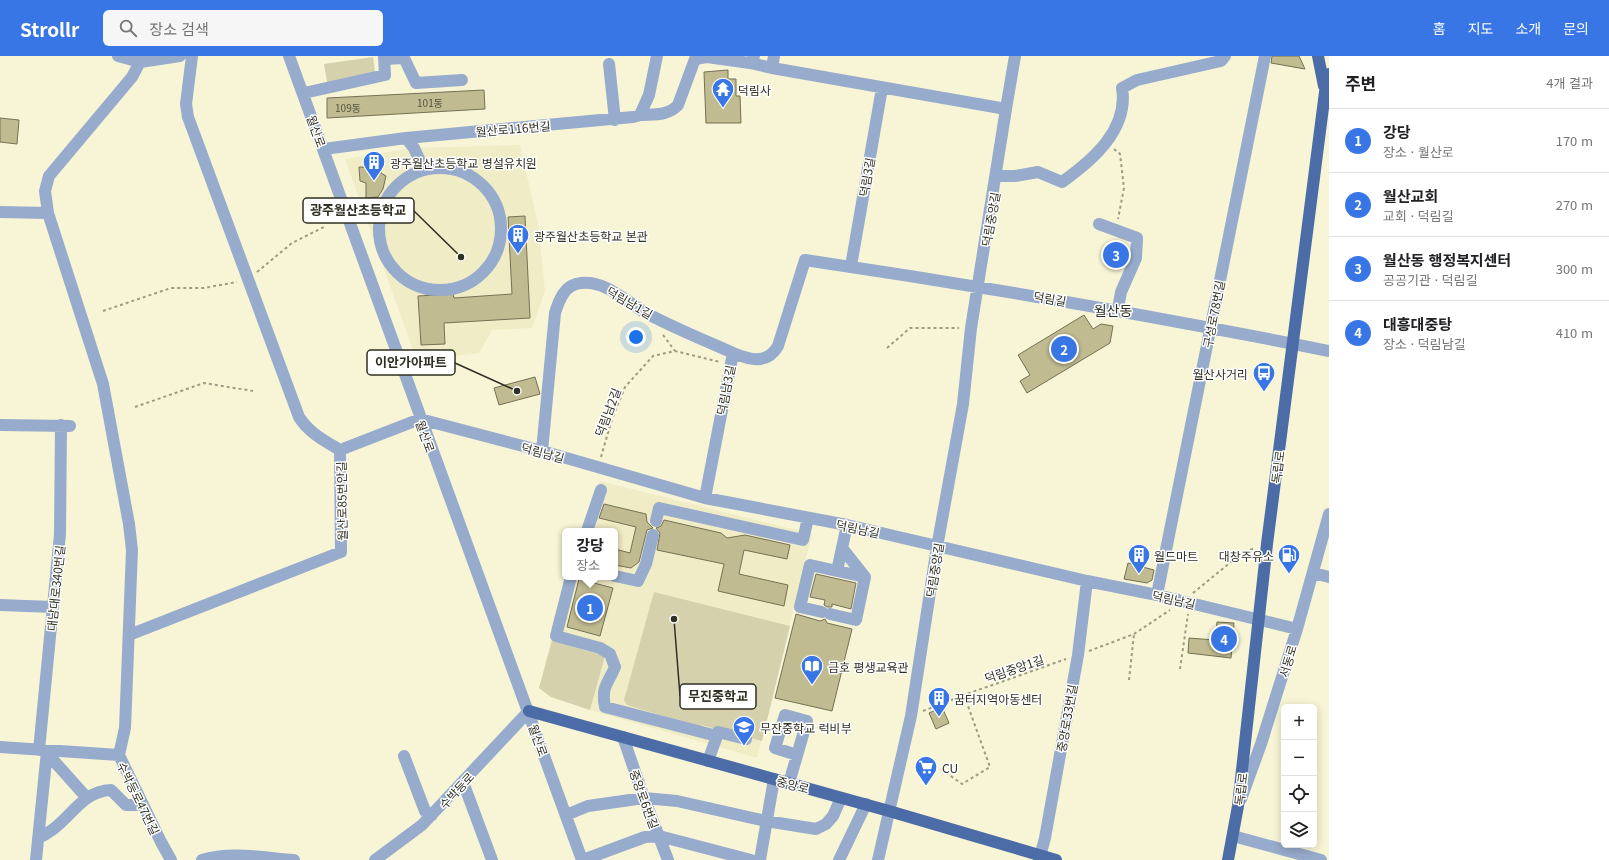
<!DOCTYPE html>
<html lang="ko">
<head>
<meta charset="utf-8">
<style>
	body { margin:0; font-family:Georgia,"Noto Sans KR",serif; background:#f6f6f6; color:#202124 }
	.controls { position:absolute; right:12px; bottom:12px; display:grid; overflow:hidden; border-radius:6px; box-shadow:0 2px 10px #0003 }
	.controls button { width:36px; height:36px; display:grid; place-items:center; padding:0; border:0; border-bottom:1px solid #e0e0e0; background:#fff; color:#202124; font:20px sans-serif }
	.you { position:absolute; left:636px; top:281px; width:14px; height:14px; margin:-10px; border:3px solid #fff; border-radius:50%; background:#1a73e8; box-shadow:0 0 0 6px #1a73e833 }
	.badge { display:grid; place-items:center; width:26px; height:26px; border-radius:50%; background:#3976e5; color:#fff; font-size:13px; font-weight:700 }
	.pin { position:absolute; translate:-50% -50%; border:2px solid #fff; box-shadow:0 1px 4px #0006 }
	.popup { position:absolute; left:562px; top:472px; width:56px; height:52px; box-sizing:border-box; display:grid; place-content:center; border-radius:6px; background:#fff; filter:drop-shadow(0 1px 3px #0005); font-size:13px; white-space:nowrap; color:#757577 }
	.popup b { font-size:15px; color:#202124 }
	.popup::after { content:''; position:absolute; left:50%; top:100%; margin-left:-8px; border:8px solid transparent; border-top-color:#fff }
	.list { margin:0; padding:0; list-style:none }
	h2 { display:flex; justify-content:space-between; align-items:center; height:52px; margin:0; padding:0 16px; font-size:17px }
	h2 small { font-size:13px; font-weight:400; color:#757577 }
	.list li { display:grid; grid-template-columns:26px 1fr auto; gap:12px; align-items:center; box-sizing:border-box; height:64px; padding:0 16px; border-top:1px solid #e0e0e0 }
	.list b { display:block; font-size:15px; white-space:nowrap }
	.list p { margin:0; font-size:13px; white-space:nowrap; color:#757577 }
	.list em { font-size:13px; font-style:normal; color:#757577 }
	.icon { flex:none; width:22px; height:22px; fill:none; stroke:currentColor; stroke-width:2; stroke-linecap:round; stroke-linejoin:round }
	.map { position:relative; flex:none; width:1329px; height:804px; overflow:hidden }
	header { display:flex; align-items:center; gap:24px; box-sizing:border-box; height:56px; padding:0 20px; background:#3976e5; color:#fff }
	header strong { font-size:19px }
	nav { display:flex; gap:22px; margin-inline-start:auto; font-size:14px }
	.search { width:280px; height:36px; background:#f6f6f6; display:flex; align-items:center; gap:10px; box-sizing:border-box; padding:0 14px; border-radius:6px; color:#757577; font-size:15px }
	main { display:flex }
	aside { flex:1; background:#fff }
	.map>svg:first-child { display:block }
	.built { fill:#f0ecc5 }
	.green { fill:#d5d1ad }
	.building { fill:#c0bb90; stroke:#747155 }
	.lines { fill:none; stroke-linecap:round; stroke-linejoin:round }
	.path { stroke:#9d9b84; stroke-width:2; stroke-dasharray:3 3; stroke-linecap:butt }
	.minor { stroke:#97abcc; stroke-width:12 }
	.major { stroke:#4b6ca7; stroke-width:12 }
	.labels { text-anchor:middle; dominant-baseline:central; stroke-width:3; stroke-linejoin:round; paint-order:stroke }
	.number-label { font-size:10px; fill:#54523e }
	.poi-label { font-size:12px; fill:#302f23; stroke:#fff; text-anchor:start }
	.street-label { font-size:12px; fill:#302f23; stroke:#fff }
	.quarter-label { font-size:14px; fill:#302f23; stroke:#fff }
	.leader { fill:none; stroke:#302f23; stroke-width:1.5 }
	.callout-dot { fill:#302f23; stroke:#fff; stroke-width:1.5 }
	.callout { fill:#fff; stroke:#302f23; stroke-width:1.5 }
	.callout-label { font-size:13px; text-anchor:middle; font-weight:bold; fill:#302f23 }
</style>
</head>
<body>
<header>
<strong>Strollr</strong>
<div class="search"><svg class="icon" aria-label="search" viewBox="0 0 24 24"><circle cx="10" cy="10" r="6"/><path d="M15 15l6 6"/></svg>장소 검색</div>
<nav><a>홈</a><a>지도</a><a>소개</a><a>문의</a></nav>
</header>
<main>
<div class="map">
<svg width="1329" height="804" viewBox="0 0 1329 804">
	<rect width="100%" height="100%" fill="#f8f5d6"/>
	<path class="built" d="M520 89 538 168 545 235 532 272 492 274 479 297 448 301 437 312 420 314 345 103 414 92Z
		M600 425 812 478 757 702 590 654 551 641 539 632 567 521H615V475H582Z"/>
	<path class="green" d="M373 1 376 24 328 31 324 8Z
		M654 536 790 570 762 685 702 669 699 671 627 649 624 644Z
		M552 585 605 600 590 654 551 641 539 632Z"/>
	<path class="building" d="M1272 0H1299L1305 13 1271 7Z
		M728 14V23H736V40H740L741 67H706L704 16Z
		M484 34 485 53 327 62V42Z
		M0 62 19 64 17 88 0 86Z
		M359 111 380 112 381 117 386 120 383 133 378 141 366 142V127L360 125Z
		M525 160 530 262 444 267 445 288 421 289 418 240 453 238 454 242 512 238 508 161Z
		M1084 259 1093 273 1101 268 1113 270 1110 287 1027 337 1020 325 1030 319 1018 299Z
		M535 321 540 338 499 349 494 332Z
		M604 448 646 458 647 466 653 472 647 474 639 506 631 512 615 509V493L630 497 636 471 599 462Z
		M664 464 721 477 727 482 745 479 790 489 787 503 744 494 739 518 788 529 784 550 718 535 724 508 657 494 660 477 656 472 661 470Z
		M1128 507 1154 514 1152 524 1147 527 1124 523Z
		M816 518 856 527 851 553 832 548V551H827L824 549 825 544 810 541Z
		M579 523 613 532 600 580 567 571Z
		M796 558 820 565 825 563 827 567 852 573 832 655 775 642Z
		M1217 566 1234 567 1231 602 1188 597 1189 582 1215 584Z
		M942 651 949 667 936 673 929 657Z"/>
	<g class="lines">
		<path class="path" d="M1114 93 1120 98 1124 132 1118 163
			M257 216 292 187 324 171
			M103 255 171 232H204L237 226
			M663 279 675 295
			M887 292 910 272H959
			M135 351 204 327 253 335
			M601 401 612 363 625 331 653 300 675 295 720 306
			M1193 537 1242 497 1255 492
			M1089 595 1134 578 1170 554
			M1180 613 1188 558
			M1129 624 1134 578
			M923 655 964 639 1066 603
			M941 713 962 728 990 711 964 639"/>
		<path class="minor" d="M118 0 140 6 180 0
			M192 0 186 48 188 61 299 361C309 377 325 385 340 394
			M289 0 582 804
			M774 0 772 12 1006 53 1015 0
			M384 3 404 2 416 27 462 24
			M750 7 772 12
			M609 8 615 64
			M304 37 385 19 384 0
			M640 59C654 58 668 60 678 49L695 3 707 1 750 7 754 0
			M406 82 414 92 424 114
			M324 93 406 82 633 61 640 59 649 39 657 0
			M379 173a61 61 0 1 1 122 0a61 61 0 1 1-122 0Z
			M997 120H1015L1038 116 1062 126C1093 104 1129 73 1122 32L1137 24 1221 5 1225 0
			M0 156 48 157
			M364 156H381
			M1099 168 1137 182 1136 202 1121 236 1118 253
			M851 210 882 32
			M0 369 70 370
			M340 394 420 363 542 395 705 442 847 469 1087 525 1157 539 1297 573
			M542 395 555 257C559 244 565 228 581 227 606 224 626 246 646 257 674 272 704 284 733 297
			M705 442 733 297C750 304 767 309 778 290L805 204C981 230 1155 260 1329 295
			M656 465 659 452 803 484 808 462
			M587 475 601 434
			M842 492 865 521
			M1313 517 1329 521
			M615 520 638 525 646 508 653 479
			M571 521 556 580 600 592 610 598 615 611C608 628 601 630 605 651L717 680 708 705
			M1157 539 1265 0
			M0 549 53 551
			M822 556 800 551 810 509 837 515 847 469
			M830 558 856 564 865 521 837 515
			M129 579 341 496 340 394
			M717 680 718 676 746 683
			M623 681 644 742 668 804
			M0 691 119 699 161 786 171 804
			M39 694 60 478 61 369
			M47 695 54 705 87 742
			M119 699 125 672 132 494 129 468 103 328 48 157 45 135 49 120 132 21 140 6
			M404 700 425 755 432 759
			M463 726 492 804
			M789 727C795 706 801 686 807 665L785 659 775 692 797 699
			M1241 743 1261 688 1297 573 1329 458
			M566 759 588 750 644 742 677 745 766 765 816 773 826 768 833 760 841 742
			M1233 780 1321 804
			M38 782C43 780 48 777 52 774 72 760 83 735 111 734L126 749H143
			M36 804 47 695
			M202 804C230 795 265 802 294 804
			M375 804 422 769 529 655
			M583 804 645 781 659 780 751 804
			M760 804 774 723
			M839 804 866 748
			M878 804 911 660 937 491 963 348 971 272 1006 53
			M1039 804 1045 782 1078 599 1087 525"/>
		<path class="major" d="M1318 0 1324 30
			M529 655 889 755 1056 804
			M1228 804 1238 750 1267 488 1325 36 1329 18"/>
	</g>
	<defs>
		<g id="temple-pin" transform="scale(1.15)"><path d="M0 17L-7.5 6A9.5 9.5 0 1 1 7.5 6Z" fill="#3976e5" stroke="#fff"/><path d="M0-6L5-2H3V0L6.5 2.5H4V6H1.5V3h-3V6H-4V2.5H-6.5L-3 0V-2H-5Z" fill="#fff"/></g>
		<g id="building-pin" transform="scale(1.15)"><path d="M0 17L-7.5 6A9.5 9.5 0 1 1 7.5 6Z" fill="#3976e5" stroke="#fff"/><path d="M-4-6H4V6H1V3H-1V6H-4ZM-2.5-4.3h1.7v1.8h-1.7ZM.8-4.3h1.7v1.8H.8ZM-2.5-1h1.7V.8h-1.7ZM.8-1h1.7V.8H.8Z" fill="#fff"/></g>
		<g id="bus-pin" transform="scale(1.15)"><path d="M0 17L-7.5 6A9.5 9.5 0 1 1 7.5 6Z" fill="#3976e5" stroke="#fff"/><path d="M-5-6H5V4H4V6H2V4H-2V6H-4V4H-5ZM-3.5-4V0h7V-4ZM-3.5 1.2v1.5H-2V1.2ZM2 1.2v1.5H3.5V1.2Z" fill="#fff"/></g>
		<g id="fuel-pin" transform="scale(1.15)"><path d="M0 17L-7.5 6A9.5 9.5 0 1 1 7.5 6Z" fill="#3976e5" stroke="#fff"/><path d="M-5.5-6h7V0h2V4h1.3V-2.5L3-4.5l.8-.8L6-3V5H2.5V1h-1V6h-7ZM-4.2-4.7v3.2H.2V-4.7Z" fill="#fff"/></g>
		<g id="library-pin" transform="scale(1.15)"><path d="M0 17L-7.5 6A9.5 9.5 0 1 1 7.5 6Z" fill="#3976e5" stroke="#fff"/><path d="M-6-4Q-3-5.5-.7-3.5V5Q-3 3-6 4ZM6-4Q3-5.5 .7-3.5V5Q3 3 6 4Z" fill="#fff"/></g>
		<g id="school-pin" transform="scale(1.15)"><path d="M0 17L-7.5 6A9.5 9.5 0 1 1 7.5 6Z" fill="#3976e5" stroke="#fff"/><path d="M0-5L7-2L0 1L-7-2ZM-4 1L0 2.5L4 1V4Q0 6-4 4Z" fill="#fff"/></g>
		<g id="supermarket-pin" transform="scale(1.15)"><path d="M0 17L-7.5 6A9.5 9.5 0 1 1 7.5 6Z" fill="#3976e5" stroke="#fff"/><path d="M-6-5.5h2.5l.6 2H6L4.5 2H-2.5L-4.4-4H-6ZM-1.5 3.2a1.3 1.3 0 1 0 .1 0ZM3 3.2a1.3 1.3 0 1 0 .1 0Z" fill="#fff"/></g>
	</defs>
	<g fill-rule="evenodd">
		<use href="#temple-pin" x="723" y="33"/>
		<use href="#building-pin" x="374" y="106"/>
		<use href="#building-pin" x="518" y="179"/>
		<use href="#bus-pin" x="1264" y="317"/>
		<use href="#building-pin" x="1139" y="499"/>
		<use href="#fuel-pin" x="1289" y="499"/>
		<use href="#library-pin" x="812" y="610"/>
		<use href="#building-pin" x="939" y="642"/>
		<use href="#school-pin" x="744" y="671"/>
		<use href="#supermarket-pin" x="926" y="711"/>
	</g>
	<g class="labels">
		<g class="number-label">
			<text x="430" y="46">101동</text>
			<text x="348" y="51">109동</text>
		</g>
		<g class="poi-label">
			<text x="738" y="33">덕림사</text>
			<text x="390" y="106">광주월산초등학교 병설유치원</text>
			<text x="534" y="179">광주월산초등학교 본관</text>
			<text x="1248" y="317" text-anchor="end">월산사거리</text>
			<text x="1154" y="499">월드마트</text>
			<text x="1274" y="499" text-anchor="end">대창주유소</text>
			<text x="828" y="610">금호 평생교육관</text>
			<text x="954" y="642">꿈터지역아동센터</text>
			<text x="760" y="671">무잔중학교 럭비부</text>
			<text x="942" y="711">CU</text>
		</g>
		<g class="street-label">
			<text transform="translate(513 72) rotate(-5)">월산로116번길</text>
			<text transform="translate(317 75) rotate(70)">월산로</text>
			<text transform="translate(866 121) rotate(-80)">덕림3길</text>
			<text transform="translate(990 163) rotate(-80)">덕림중앙길</text>
			<text transform="translate(1050 242) rotate(10)">덕림길</text>
			<text transform="translate(630 246) rotate(30)">덕림남1길</text>
			<text transform="translate(1213 258) rotate(-79)">구성로78번길</text>
			<text transform="translate(725 334) rotate(-79)">덕림남3길</text>
			<text transform="translate(607 356) rotate(-69)">덕림남2길</text>
			<text transform="translate(426 380) rotate(70)">월산로</text>
			<text transform="translate(543 396) rotate(15)">덕림남길</text>
			<text transform="translate(1277 411) rotate(-83)">독립로</text>
			<text transform="translate(341 445) rotate(-91)">월산로85번안길</text>
			<text transform="translate(858 472) rotate(12)">덕림남길</text>
			<text transform="translate(934 514) rotate(-81)">덕림중앙길</text>
			<text transform="translate(55 532) rotate(-84)">대남대로340번길</text>
			<text transform="translate(1174 543) rotate(13)">덕림남길</text>
			<text transform="translate(1287 605) rotate(-73)">서동로</text>
			<text transform="translate(1014 612) rotate(-19)">덕림중앙1길</text>
			<text transform="translate(1066 662) rotate(-80)">중앙로33번길</text>
			<text transform="translate(539 684) rotate(70)">월산로</text>
			<text transform="translate(793 728) rotate(15)">중앙로</text>
			<text transform="translate(1240 733) rotate(-83)">독립로</text>
			<text transform="translate(456 734) rotate(-47)">수박등로</text>
			<text transform="translate(139 742) rotate(64)">수박등로47번길</text>
			<text transform="translate(645 743) rotate(70)">중앙로6번길</text>
		</g>
		<g class="quarter-label">
			<text x="1113" y="254">월산동</text>
		</g>
	</g>
	<path class="leader" d="M461 201L414 155M517 335L455 307M674 563L680 640"/>
	<g class="callout-dot">
		<circle cx="461" cy="201" r="4"/>
		<circle cx="517" cy="335" r="4"/>
		<circle cx="674" cy="563" r="4"/>
	</g>
	<g class="callout">
		<rect x="303" y="142" width="111" height="25" rx="4"/>
		<rect x="367" y="294" width="88" height="25" rx="4"/>
		<rect x="680" y="628" width="76" height="25" rx="4"/>
	</g>
	<g class="callout-label">
		<text x="358" y="159">광주월산초등학교</text>
		<text x="411" y="311">이안가아파트</text>
		<text x="718" y="645">무진중학교</text>
	</g>
</svg>
<div class="controls">
<button>+</button>
<button>−</button>
<button><svg class="icon" aria-label="locate" viewBox="0 0 24 24"><circle cx="12" cy="12" r="6"/><path d="M12 2v4M12 18v4M2 12h4M18 12h4"/></svg></button>
<button><svg class="icon" aria-label="layers" viewBox="0 0 24 24"><path d="M12 4l9 5-9 5-9-5zM3 14l9 5 9-5"/></svg></button>
</div>
<div class="you"></div>
<div class="pin badge" style="left:590px;top:552px">1</div>
<div class="popup"><b>강당</b>장소</div>
<div class="pin badge" style="left:1064px;top:293px">2</div>
<div class="pin badge" style="left:1116px;top:199px">3</div>
<div class="pin badge" style="left:1224px;top:583px">4</div>
</div>
<aside>
<h2>주변<small>4개 결과</small></h2>
<ul class="list">
<li><span class="badge">1</span><div><b>강당</b><p>장소 · 월산로</p></div><em>170 m</em></li>
<li><span class="badge">2</span><div><b>월산교회</b><p>교회 · 덕림길</p></div><em>270 m</em></li>
<li><span class="badge">3</span><div><b>월산동 행정복지센터</b><p>공공기관 · 덕림길</p></div><em>300 m</em></li>
<li><span class="badge">4</span><div><b>대흥대중탕</b><p>장소 · 덕림남길</p></div><em>410 m</em></li>
</ul>
</aside>
</main>
</body>
</html>
